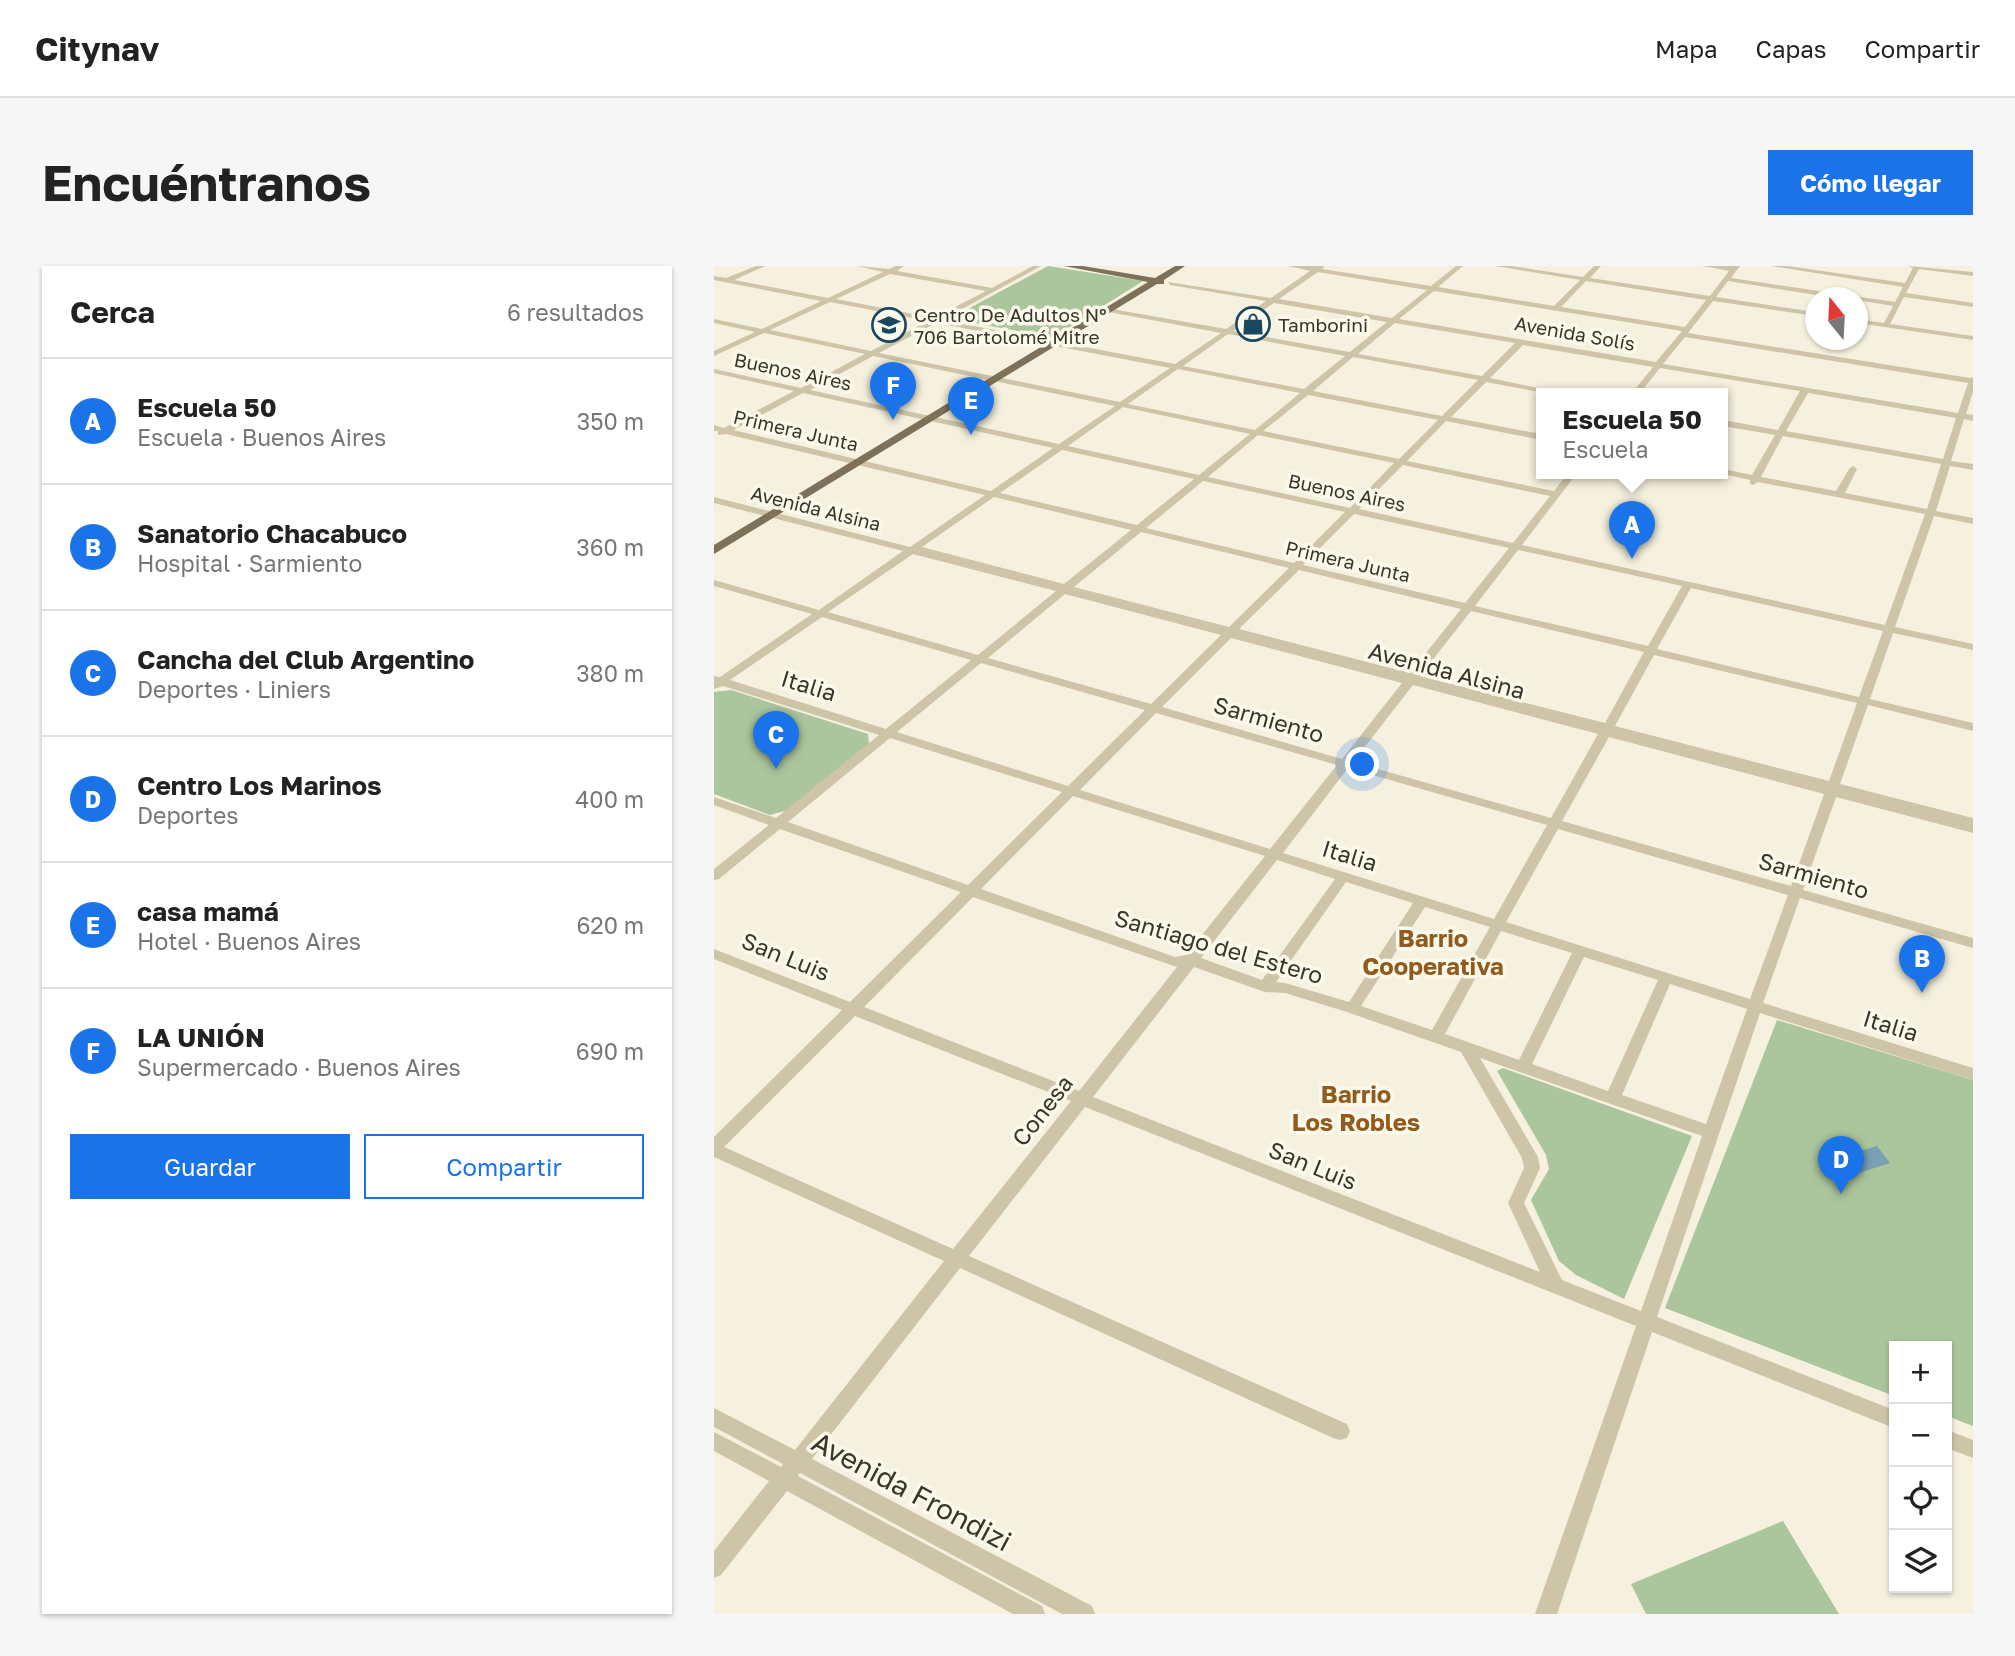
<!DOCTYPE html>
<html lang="es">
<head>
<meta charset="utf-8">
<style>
	body { margin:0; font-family:"Golos Text",sans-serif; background:#f6f6f6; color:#222 }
	.controls { position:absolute; right:21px; bottom:21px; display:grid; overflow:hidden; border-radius:0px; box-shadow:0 2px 5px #0004 }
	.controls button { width:63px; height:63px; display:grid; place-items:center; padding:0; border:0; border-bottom:2px solid #e0e0e0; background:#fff; color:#222; font:35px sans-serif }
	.compass { position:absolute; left:1091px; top:21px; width:63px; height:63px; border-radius:50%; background:#fff; box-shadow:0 2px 5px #0004; rotate:342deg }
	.you { position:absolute; left:649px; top:499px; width:24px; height:24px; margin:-18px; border:5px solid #fff; border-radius:50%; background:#1a73e8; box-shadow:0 0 0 10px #1a73e833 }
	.badge { display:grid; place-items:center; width:46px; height:46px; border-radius:50%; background:#1a73e8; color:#fff; font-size:23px; font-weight:700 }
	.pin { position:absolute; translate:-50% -58px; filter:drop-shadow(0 2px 4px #0008) }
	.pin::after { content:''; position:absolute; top:37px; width:24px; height:21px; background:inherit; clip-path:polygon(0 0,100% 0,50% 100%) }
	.popup { position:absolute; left:822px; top:122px; width:192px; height:91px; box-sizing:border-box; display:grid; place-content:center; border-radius:0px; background:#fff; filter:drop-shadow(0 2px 5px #0005); font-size:23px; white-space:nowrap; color:#767676 }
	.popup b { font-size:26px; color:#222 }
	.popup::after { content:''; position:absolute; left:50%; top:100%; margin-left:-14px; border:14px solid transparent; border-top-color:#fff }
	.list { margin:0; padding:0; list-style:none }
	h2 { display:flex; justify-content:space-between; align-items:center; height:91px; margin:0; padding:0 28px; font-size:30px }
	h2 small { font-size:23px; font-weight:400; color:#767676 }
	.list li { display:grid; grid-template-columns:46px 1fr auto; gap:21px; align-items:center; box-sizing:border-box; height:126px; padding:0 28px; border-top:2px solid #e0e0e0 }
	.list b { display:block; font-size:26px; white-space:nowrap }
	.list p { margin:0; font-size:23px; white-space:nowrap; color:#767676 }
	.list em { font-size:23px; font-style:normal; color:#767676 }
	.actions { display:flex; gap:14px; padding:21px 28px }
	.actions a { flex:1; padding:16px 0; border:2px solid #1a73e8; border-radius:0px; text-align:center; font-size:24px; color:#1a73e8 }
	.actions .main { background:#1a73e8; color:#fff }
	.icon { flex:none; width:38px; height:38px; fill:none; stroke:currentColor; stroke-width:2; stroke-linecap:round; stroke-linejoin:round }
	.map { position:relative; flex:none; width:1259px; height:1348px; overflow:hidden; border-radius:0px }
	header { display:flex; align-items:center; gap:42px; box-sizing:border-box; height:98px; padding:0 35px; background:#fff; border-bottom:2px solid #e0e0e0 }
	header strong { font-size:33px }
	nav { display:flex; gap:38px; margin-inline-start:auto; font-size:24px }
	.intro { display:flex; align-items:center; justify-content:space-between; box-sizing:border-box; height:168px; padding:0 42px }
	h1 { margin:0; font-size:49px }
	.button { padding:18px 32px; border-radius:0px; background:#1a73e8; color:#fff; font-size:24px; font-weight:700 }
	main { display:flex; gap:42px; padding:0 42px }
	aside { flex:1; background:#fff; border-radius:0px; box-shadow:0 2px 5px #0004 }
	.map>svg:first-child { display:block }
	.green { fill:#abc59d }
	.water { fill:#7ba0b4 }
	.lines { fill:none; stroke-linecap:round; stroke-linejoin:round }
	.minor { fill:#cec5a9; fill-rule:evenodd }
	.major { fill:#7e7159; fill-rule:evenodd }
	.labels { text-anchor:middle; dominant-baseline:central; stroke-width:7; stroke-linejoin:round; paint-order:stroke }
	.far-poi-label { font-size:19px; fill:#3b3429; stroke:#fbf9eb; text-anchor:start }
	.far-street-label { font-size:19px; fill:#3b3429; stroke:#fbf9eb }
	.street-label { font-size:23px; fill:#3b3429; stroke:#fbf9eb }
	.neighbourhood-label { font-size:24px; font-weight:bold; fill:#905b1c; stroke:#fbf9eb }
	.near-street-label { font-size:28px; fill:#3b3429; stroke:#fbf9eb }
</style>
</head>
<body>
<header>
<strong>Citynav</strong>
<nav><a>Mapa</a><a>Capas</a><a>Compartir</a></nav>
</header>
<div class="intro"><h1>Encuéntranos</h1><a class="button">Cómo llegar</a></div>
<main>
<aside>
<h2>Cerca<small>6 resultados</small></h2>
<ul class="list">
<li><span class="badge">A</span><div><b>Escuela 50</b><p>Escuela · Buenos Aires</p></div><em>350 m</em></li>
<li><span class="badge">B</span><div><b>Sanatorio Chacabuco</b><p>Hospital · Sarmiento</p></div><em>360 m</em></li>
<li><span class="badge">C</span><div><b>Cancha del Club Argentino</b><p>Deportes · Liniers</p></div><em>380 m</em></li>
<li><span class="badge">D</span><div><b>Centro Los Marinos</b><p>Deportes</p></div><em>400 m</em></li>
<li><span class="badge">E</span><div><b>casa mamá</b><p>Hotel · Buenos Aires</p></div><em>620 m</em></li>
<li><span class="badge">F</span><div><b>LA UNIÓN</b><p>Supermercado · Buenos Aires</p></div><em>690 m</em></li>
</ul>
<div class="actions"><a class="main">Guardar</a><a>Compartir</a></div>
</aside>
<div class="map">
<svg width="1259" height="1348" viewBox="0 0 1259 1348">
	<rect width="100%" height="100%" fill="#f5f1de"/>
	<path class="green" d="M334 0 429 15 338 72 237 52Z
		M17 424 154 468 155 478 74 544 56 549 0 528V426Z
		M1063 754 1259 814V1160L1233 1150V1080H1180V1130L951 1042Z
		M789 802 978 870 910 1033 862 1009 845 995 817 934 835 903 832 889 783 805Z
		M1069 1255 1125 1348H932L917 1318Z"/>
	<path class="water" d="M1163 880 1176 897 1132 911 1119 893Z"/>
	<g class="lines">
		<path class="minor" d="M42 0H51L20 14 114 32 169 6 143 0 175 3 182 0H190L183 5 278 22 319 0H327L228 54 461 98 507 67 395 46 392 42 512 63 552 35 456 19 454 16 557 32 596 5 575 0H611L608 3 717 20 742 0H749L724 21 840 40 866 14 781 0H797L869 11 880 0H887L876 12 996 30 1015 5 989 0H1026L1017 12 1181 36 1189 21 1057 0H1074L1191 17 1199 2 1194 0 1259 6V10L1205 3 1192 27 1259 37V41L1190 31 1176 58 1259 70V74L1143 57V53L1170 57 1179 40 1143 34V32H1121L1014 15 1002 31 1101 46V50L999 35 974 67 1256 112 1259 111V126L1252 148 1259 149V155L1250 153 1237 195 1259 198V204L1236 200 1222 245 1259 252V258L1220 250 1181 361 1259 378V384L1179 367 1156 433 1259 457V465L1154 439 1126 518 1259 552V567L1122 531 1089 624 1259 672V682L1086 632 1049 737 1259 802V814L1046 747 943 1051 1180 1144V1162L938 1066 843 1348H821L922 1060 371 841 255 990 633 1158 636 1165 633 1172 626 1174 619 1172 246 1002 98 1193 378 1340 381 1348H348L86 1207 84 1210 328 1340 331 1348H299L73 1225 7 1309 0 1312V1285L55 1215 0 1185V1166L67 1201 69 1198 0 1161V1142L81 1184 230 995 0 891V871L128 744 0 693V683L136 736 247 626 66 563 5 613 0 614V603L55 559 0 539V531L62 552 165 469 9 420 0 423V410L6 411 98 348 0 320V314L105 344 189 285 0 237V231L196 281 271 229 12 168 4 169V165H0V159L10 162 80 125 0 107V103L87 122 151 88 50 67 0 90V85L41 66 0 57V53L48 63 107 35 0 14V10L12 12ZM604 6 713 24 678 52 565 33ZM176 8 272 25 220 52 122 33ZM872 15 992 34 971 61 847 41ZM720 25 968 65 942 96 685 53ZM116 36 214 55 157 85 56 64ZM560 37 673 56 636 86 519 65ZM222 57 456 102 406 136 165 87ZM681 57 801 77 768 110 644 88ZM514 68 631 90 590 123 469 100ZM971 71 1254 117 1244 147 949 98ZM809 79 939 101 918 127H926L946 102 1086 125 1064 164 1009 154V160L1061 169 1038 209 1009 203V207H1005L1036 214V218L1039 219 1044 216 1211 248 1171 359 808 279 863 207H854L840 225 693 195 732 155 827 174V168L737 151 772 116 830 127H849L776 112ZM159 90 401 140 345 178 96 124ZM639 91 764 114 728 150 599 125ZM464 103 586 127 541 164 414 138ZM89 127 339 182 277 225 19 164ZM1094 127 1242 152 1229 193 1072 165ZM594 129 724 154 685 193 549 165ZM409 141 536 168 485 209 354 180ZM544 169 680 197 636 242 494 211ZM1069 170 1227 198 1213 243 1131 227 1143 203 1139 200 1135 203 1122 225 1047 211ZM348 184 480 213 423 259 286 227ZM689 199 836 230 799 277 645 243ZM489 215 631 246 580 297 432 262ZM280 231 417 264 350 318 208 281ZM640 248 795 282 751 337 589 299ZM427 266 575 302 515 361 360 321ZM804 284 968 320 934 380 761 340ZM199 288 342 325 264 389 114 346ZM585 304 747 343 696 407 525 363ZM977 322 1169 365 1145 431 943 383ZM351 328 507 369 437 438 274 392ZM757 345 930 386 891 457 706 410ZM108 351 257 394 172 463 16 414ZM517 372 688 417 628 493 448 441ZM940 389 1143 437 1115 515 901 460ZM267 397 431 444 354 520 183 466ZM699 419 884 468 837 552 639 496ZM442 447 623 499 556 583 366 524ZM895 471 1110 528 1077 620 848 555ZM176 472 348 526 254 619 74 556ZM634 502 833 559 780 653 569 587ZM359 530 551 590 472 689 461 691 267 623ZM844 563 1074 629 1036 733 792 656ZM563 594 621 613 548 714 487 692ZM632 616 699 637 635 736 571 717 562 716ZM259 631 463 701 365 825 150 741ZM711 641 776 661 718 764 647 740ZM787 665 858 687 805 794 731 768ZM870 691 944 714 894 825 818 798ZM480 701 551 726 571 727 633 746 747 786 808 892 810 902 794 937 826 1006 379 831ZM956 718 1033 743 992 858 908 829ZM141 750 357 835 239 983 10 881ZM766 792 988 870 927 1045 848 1014 810 937 826 902 824 891Z
			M1233 1164 1259 1174V1192L1233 1182Z"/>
		<path class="major" d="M350 0H369L441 12 461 0H471L450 14V18H443L0 288V279L434 16Z"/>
	</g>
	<defs>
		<g id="shop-ring" transform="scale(1.75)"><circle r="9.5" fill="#fbf9eb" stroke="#1b4660" stroke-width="1.5"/><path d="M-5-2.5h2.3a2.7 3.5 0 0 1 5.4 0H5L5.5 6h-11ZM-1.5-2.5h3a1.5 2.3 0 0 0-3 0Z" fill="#1b4660"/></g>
		<g id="school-ring" transform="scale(1.75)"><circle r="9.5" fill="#fbf9eb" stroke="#1b4660" stroke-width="1.5"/><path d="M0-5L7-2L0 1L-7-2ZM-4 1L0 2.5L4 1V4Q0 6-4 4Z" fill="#1b4660"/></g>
	</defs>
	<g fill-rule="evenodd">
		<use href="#shop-ring" x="539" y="58"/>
		<use href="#school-ring" x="175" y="59"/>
	</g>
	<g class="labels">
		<g class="far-poi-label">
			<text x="200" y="48">Centro De Adultos Nº<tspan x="200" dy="22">706 Bartolomé Mitre</tspan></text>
			<text x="564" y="58">Tamborini</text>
		</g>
		<g class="far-street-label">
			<text transform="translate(861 67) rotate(10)">Avenida Solís</text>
			<text transform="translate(79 105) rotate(12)">Buenos Aires</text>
			<text transform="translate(82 164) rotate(13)">Primera Junta</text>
			<text transform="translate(633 226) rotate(12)">Buenos Aires</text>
			<text transform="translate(102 242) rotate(14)">Avenida Alsina</text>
			<text transform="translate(634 295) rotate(13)">Primera Junta</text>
		</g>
		<g class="street-label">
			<text transform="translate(733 404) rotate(15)">Avenida Alsina</text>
			<text transform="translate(95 419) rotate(17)">Italia</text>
			<text transform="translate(555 453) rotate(16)">Sarmiento</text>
			<text transform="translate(636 589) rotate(17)">Italia</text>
			<text transform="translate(1100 609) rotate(16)">Sarmiento</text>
			<text transform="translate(505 680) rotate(16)">Santiago del Estero</text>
			<text transform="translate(72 690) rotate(22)">San Luis</text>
			<text transform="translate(1177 759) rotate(17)">Italia</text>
			<text transform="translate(328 844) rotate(-52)">Conesa</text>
			<text transform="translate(599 899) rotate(22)">San Luis</text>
		</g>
		<g class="neighbourhood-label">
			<text x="719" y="671">Barrio<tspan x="719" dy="28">Cooperativa</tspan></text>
			<text x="642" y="827">Barrio<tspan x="642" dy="28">Los Robles</tspan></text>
		</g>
		<g class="near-street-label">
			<text transform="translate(198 1225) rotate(28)">Avenida Frondizi</text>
		</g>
	</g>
</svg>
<div class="controls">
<button>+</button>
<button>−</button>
<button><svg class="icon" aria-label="locate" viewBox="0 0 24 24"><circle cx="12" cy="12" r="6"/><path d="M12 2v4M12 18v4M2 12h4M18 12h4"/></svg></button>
<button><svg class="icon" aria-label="layers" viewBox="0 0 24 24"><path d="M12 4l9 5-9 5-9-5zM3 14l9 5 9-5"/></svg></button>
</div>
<svg class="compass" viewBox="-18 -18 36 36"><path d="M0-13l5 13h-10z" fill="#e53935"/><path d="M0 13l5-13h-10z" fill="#767676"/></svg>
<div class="you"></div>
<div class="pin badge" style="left:918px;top:293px">A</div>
<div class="popup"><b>Escuela 50</b>Escuela</div>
<div class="pin badge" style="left:1208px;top:727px">B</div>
<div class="pin badge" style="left:62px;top:503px">C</div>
<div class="pin badge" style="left:1127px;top:928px">D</div>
<div class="pin badge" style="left:257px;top:169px">E</div>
<div class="pin badge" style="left:179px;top:154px">F</div>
</div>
</main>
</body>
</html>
